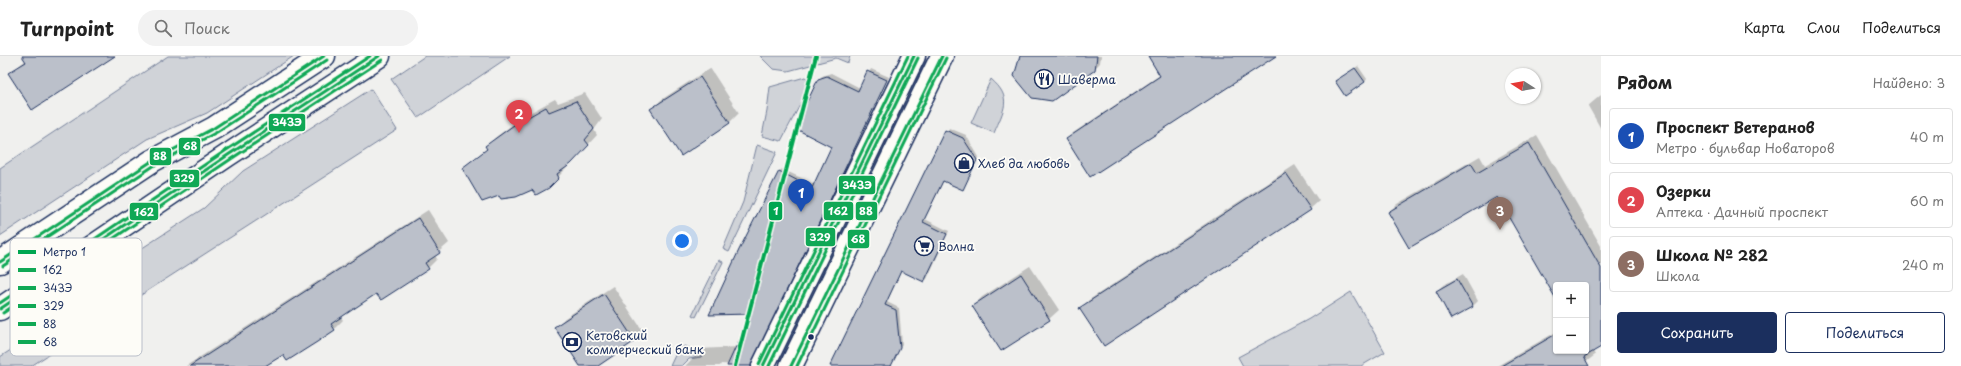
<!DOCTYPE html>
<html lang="ru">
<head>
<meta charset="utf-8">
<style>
	body { margin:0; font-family:"Playpen Sans",sans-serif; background:#f2f2f2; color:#222 }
	.controls { position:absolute; right:12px; bottom:12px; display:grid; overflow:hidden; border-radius:4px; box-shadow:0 1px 3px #0004 }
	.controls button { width:36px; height:36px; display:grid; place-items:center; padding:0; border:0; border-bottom:1px solid #e0e0e0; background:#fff; color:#222; font:20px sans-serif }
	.compass { position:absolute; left:1505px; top:12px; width:36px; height:36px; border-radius:50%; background:#fff; box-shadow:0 1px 3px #0004; rotate:281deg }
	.you { position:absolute; left:682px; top:185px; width:14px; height:14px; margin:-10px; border:3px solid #fff; border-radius:50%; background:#1a73e8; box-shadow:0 0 0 6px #1a73e833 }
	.badge { display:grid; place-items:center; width:26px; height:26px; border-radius:50%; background:#1b2f5e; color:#fff; font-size:13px; font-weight:700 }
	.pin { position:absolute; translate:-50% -33px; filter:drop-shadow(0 1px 2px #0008) }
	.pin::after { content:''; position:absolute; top:21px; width:14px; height:12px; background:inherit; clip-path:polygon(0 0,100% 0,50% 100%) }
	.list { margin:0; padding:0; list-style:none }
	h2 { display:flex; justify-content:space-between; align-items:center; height:52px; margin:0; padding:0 16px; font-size:17px }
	h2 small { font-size:13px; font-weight:400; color:#767676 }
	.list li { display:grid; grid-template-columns:26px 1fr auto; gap:12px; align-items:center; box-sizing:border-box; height:56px; margin:0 8px 8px; padding:0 8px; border:1px solid #e0e0e0; border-radius:4px }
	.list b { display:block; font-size:15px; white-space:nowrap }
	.list p { margin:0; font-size:13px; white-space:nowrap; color:#767676 }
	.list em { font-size:13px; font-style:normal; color:#767676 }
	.actions { display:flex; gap:8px; padding:12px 16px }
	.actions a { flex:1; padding:9px 0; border:1px solid #1b2f5e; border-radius:4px; text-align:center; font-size:14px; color:#1b2f5e }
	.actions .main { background:#1b2f5e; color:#fff }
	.icon { flex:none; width:22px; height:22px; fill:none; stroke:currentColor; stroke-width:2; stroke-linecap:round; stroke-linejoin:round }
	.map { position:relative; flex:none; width:1601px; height:310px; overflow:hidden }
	header { display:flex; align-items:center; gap:24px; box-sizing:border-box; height:56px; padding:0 20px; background:#fff; border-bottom:1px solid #e0e0e0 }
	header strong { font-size:19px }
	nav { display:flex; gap:22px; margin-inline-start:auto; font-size:14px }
	.search { width:280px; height:36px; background:#f2f2f2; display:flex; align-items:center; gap:10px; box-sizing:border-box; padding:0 14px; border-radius:22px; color:#767676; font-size:15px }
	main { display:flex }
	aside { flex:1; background:#fff }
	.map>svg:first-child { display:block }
	.green { fill:#d0d3d8; stroke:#76819b }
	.shadow { fill:#0003 }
	.building { fill:#bbc0ca; stroke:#1b2f5e }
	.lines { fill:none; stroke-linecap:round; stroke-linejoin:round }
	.minor-casing { stroke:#1b2f5e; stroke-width:25 }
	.major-casing { stroke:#1b2f5e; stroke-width:25 }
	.minor { stroke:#fdfcf7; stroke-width:22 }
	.major { stroke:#fdfcf7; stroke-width:22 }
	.bus-1-casing { stroke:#fdfcf7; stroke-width:6 }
	.bus-2-casing { stroke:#fdfcf7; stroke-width:6 }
	.bus-3-casing { stroke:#fdfcf7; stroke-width:6 }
	.bus-4-casing { stroke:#fdfcf7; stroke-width:6 }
	.bus-5-casing { stroke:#fdfcf7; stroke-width:6 }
	.bus-1 { stroke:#10a855; stroke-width:3 }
	.bus-2 { stroke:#10a855; stroke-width:3 }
	.bus-3 { stroke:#10a855; stroke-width:3 }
	.bus-4 { stroke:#10a855; stroke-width:3 }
	.bus-5 { stroke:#10a855; stroke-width:3 }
	.metro-1-casing { stroke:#fdfcf7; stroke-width:7 }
	.metro-1 { stroke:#00a651; stroke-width:4 }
	.bus-dot { fill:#1b2f5e; stroke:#fdfcf7; stroke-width:1.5 }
	.labels { text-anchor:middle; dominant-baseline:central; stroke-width:3.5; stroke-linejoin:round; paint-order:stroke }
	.poi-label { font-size:12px; fill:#1b2f5e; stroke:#fdfcf7; text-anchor:start }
	.key { fill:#fdfcf7; stroke:#b9bec9; stroke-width:1 }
	.key-label { font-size:11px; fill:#1b2f5e }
	.line-badge { stroke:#fdfcf7; stroke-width:1.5 }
	.badge-label { font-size:11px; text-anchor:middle; font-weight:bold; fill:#fff }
</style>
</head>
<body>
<header>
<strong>Turnpoint</strong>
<div class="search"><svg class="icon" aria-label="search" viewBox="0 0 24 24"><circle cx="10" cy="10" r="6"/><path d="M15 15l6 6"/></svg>Поиск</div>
<nav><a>Карта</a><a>Слои</a><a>Поделиться</a></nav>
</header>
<main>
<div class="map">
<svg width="1601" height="310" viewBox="0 0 1601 310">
	<rect width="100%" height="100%" fill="#f0f0ee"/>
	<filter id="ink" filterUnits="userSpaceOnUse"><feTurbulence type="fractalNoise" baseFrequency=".025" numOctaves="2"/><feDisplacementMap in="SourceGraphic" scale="8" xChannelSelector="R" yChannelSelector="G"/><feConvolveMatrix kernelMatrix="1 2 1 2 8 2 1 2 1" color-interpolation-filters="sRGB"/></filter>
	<g filter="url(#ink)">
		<path class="green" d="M168 0H294L207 57 147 83 0 180V112Z
			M425 0H510L418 62 391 23Z
			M760 0H850L848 7 836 2 788 15 773 13Z
			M805 21 812 26 781 85 762 80 767 55 770 31Z
			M991 23C1013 42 1004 53 994 77L971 67Z
			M371 33 397 74 31 310H0V301L83 247 76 235 204 152 243 115Z
			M757 89 777 96 729 196 723 193 743 146Z
			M719 204 723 206 696 261 692 259Z
			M1351 236 1385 296 1361 310H1243L1238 301 1309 263Z
			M685 290 703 298 701 301 689 303 682 310H670L678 293Z"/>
		<path class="shadow" d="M113 0 10 17 26 4Z
			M1021 0H1101L1100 7 1094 13Z
			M1149 0H1275L1067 83 1073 77 1160 19Z
			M1358 10 1367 23 1365 26 1339 23Z
			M710 12 739 57 730 66 681 98 652 54 661 44Z
			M871 13 889 21 754 301V308L752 310 721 308 720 310H685L692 303 697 300V296L700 293 737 291 753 257 779 116 782 113 814 128 832 91 819 24 822 20 831 17 860 32Z
			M585 37 602 63 594 74 597 79 548 132 500 139 463 112 488 92 487 90 496 81 524 60 555 43 558 47Z
			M1601 39V73L1588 50Z
			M949 72 966 79 979 101 963 132 944 124 925 163 949 175 927 223 924 225 902 214 887 246 899 252 902 288 891 310H831Z
			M1537 79 1601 190V290L1593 295 1595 299 1581 310H1497L1556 276V295H1586V229H1556V241L1498 140 1389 156 1397 148 1480 100 1485 109Z
			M1295 109 1319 145 1310 153 1081 252 1089 244Z
			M428 154 449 187 435 199 437 203 428 212 377 237 340 260 343 264 334 273 283 297 263 310H186Z
			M1030 210 1059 254 1049 263 973 250 982 241Z
			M1463 218 1478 245 1473 250 1452 262 1437 235 1442 230Z
			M613 230 643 275 634 284 596 310H581L555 272 565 262Z"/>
		<path class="building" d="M22 0H115L32 54 8 17 26 6Z
			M1020 0H1097L1095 14 1052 45 1032 42 1014 20Z
			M1148 0H1276L1090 121 1066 83 1160 20Z
			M1355 12 1365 26 1345 40 1335 25Z
			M867 15 887 24 839 125 751 310H727L751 258 709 259 739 194 779 115 812 132 831 91 800 75 797 67 818 23 827 20 858 35Z
			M700 21 730 67 681 100 650 53Z
			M576 45 594 73 585 84 589 89 571 108 557 118 559 122 549 132 536 139 532 134 516 141 501 143 499 140 482 146 462 112 487 93 485 90 514 69 546 51 549 56Z
			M945 74 963 82 977 104 963 134 943 125 923 166 947 178 924 226 901 215 885 249 896 254 900 292 891 310H830Z
			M1529 87 1601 212V291L1584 301 1589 310H1501L1556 278V295H1586V229H1556V243L1497 141 1409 192 1388 156 1471 107 1477 117Z
			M1286 117 1311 154 1104 290 1079 252Z
			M418 162 440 197 425 207 429 213 381 244 376 238 331 268 335 274 317 286 287 305 283 299 265 310H190Z
			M1021 218 1050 264 1001 295 972 250Z
			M1457 223 1473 251 1451 263 1436 235Z
			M604 238 635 285 598 310H580L554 271Z"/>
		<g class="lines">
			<g class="minor-casing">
				<path id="minor" d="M763 310 914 0
					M791 310 942 0"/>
			</g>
			<g class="major-casing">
				<path id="major" d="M0 206 152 105 214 72 324 0
					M0 253 228 99 379 0"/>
			</g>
			<use href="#minor" class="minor"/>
			<use href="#major" class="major"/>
			<g class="bus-1-casing">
				<path id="bus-1" d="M0 253 228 99 379 0
					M763 310 914 0"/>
			</g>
			<g class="bus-2-casing">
				<path id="bus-2" d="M3 257 231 103 382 4
					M769 310 918 2"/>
			</g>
			<g class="bus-3-casing">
				<path id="bus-3" d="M0 247 225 95 370 0
					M759 308 908 0"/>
			</g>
			<g class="bus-4-casing">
				<path id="bus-4" d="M0 206 152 105 214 72 324 0
					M791 310 942 0"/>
			</g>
			<g class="bus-5-casing">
				<path id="bus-5" d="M3 210 155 109 217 76 327 4
					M797 310 946 2"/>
			</g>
			<use href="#bus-1" class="bus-1"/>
			<use href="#bus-2" class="bus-2"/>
			<use href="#bus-3" class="bus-3"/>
			<use href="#bus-4" class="bus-4"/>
			<use href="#bus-5" class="bus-5"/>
			<g class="metro-1-casing">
				<path id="metro-1" d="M735 310 816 0"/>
			</g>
			<use href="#metro-1" class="metro-1"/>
		</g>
	</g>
	<defs>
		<g id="restaurant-ring" transform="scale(1)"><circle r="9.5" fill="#fdfcf7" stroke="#1b2f5e" stroke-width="1.5"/><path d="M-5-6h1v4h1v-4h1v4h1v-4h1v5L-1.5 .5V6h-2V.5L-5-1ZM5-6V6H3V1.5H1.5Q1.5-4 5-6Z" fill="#1b2f5e"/></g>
		<g id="shop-ring" transform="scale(1)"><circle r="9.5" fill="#fdfcf7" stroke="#1b2f5e" stroke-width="1.5"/><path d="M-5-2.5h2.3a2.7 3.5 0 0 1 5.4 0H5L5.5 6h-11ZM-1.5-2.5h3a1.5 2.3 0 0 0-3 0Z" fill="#1b2f5e"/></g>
		<g id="supermarket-ring" transform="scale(1)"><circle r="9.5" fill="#fdfcf7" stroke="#1b2f5e" stroke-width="1.5"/><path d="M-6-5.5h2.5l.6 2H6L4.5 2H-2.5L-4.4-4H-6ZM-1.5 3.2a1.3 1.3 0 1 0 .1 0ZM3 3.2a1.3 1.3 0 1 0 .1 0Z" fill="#1b2f5e"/></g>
		<g id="bank-ring" transform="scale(1)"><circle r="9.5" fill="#fdfcf7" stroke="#1b2f5e" stroke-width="1.5"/><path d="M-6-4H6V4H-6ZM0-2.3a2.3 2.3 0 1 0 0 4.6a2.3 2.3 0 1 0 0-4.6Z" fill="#1b2f5e"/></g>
	</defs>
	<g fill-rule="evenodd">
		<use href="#restaurant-ring" x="1044" y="23"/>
		<use href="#shop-ring" x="964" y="107"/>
		<use href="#supermarket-ring" x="924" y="190"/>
		<use href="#bank-ring" x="572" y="286"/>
	</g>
	<circle class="bus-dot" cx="811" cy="281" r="3.5"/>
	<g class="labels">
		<g class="poi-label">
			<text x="1058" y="23">Шаверма</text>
			<text x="978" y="107">Хлеб да любовь</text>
			<text x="938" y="190">Волна</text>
			<text x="586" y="279">Кетовский<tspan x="586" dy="14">коммерческий банк</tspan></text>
		</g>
	</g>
	<rect x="10" y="182" width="132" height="118" rx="6" class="key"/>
	<rect x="18" y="194" width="18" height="4" fill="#00a651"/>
	<rect x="18" y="212" width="18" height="4" fill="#10a855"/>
	<rect x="18" y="230" width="18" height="4" fill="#10a855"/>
	<rect x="18" y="248" width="18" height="4" fill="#10a855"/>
	<rect x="18" y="266" width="18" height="4" fill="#10a855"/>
	<rect x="18" y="284" width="18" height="4" fill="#10a855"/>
	<g class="key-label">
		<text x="43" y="200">Метро 1</text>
		<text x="43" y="218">162</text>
		<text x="43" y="236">343Э</text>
		<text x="43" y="254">329</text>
		<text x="43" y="272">88</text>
		<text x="43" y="290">68</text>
	</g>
	<g class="line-badge">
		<rect x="268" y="57" width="38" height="19" rx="4" fill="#10a855"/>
		<rect x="178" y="81" width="23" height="19" rx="4" fill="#10a855"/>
		<rect x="149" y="91" width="23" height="19" rx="4" fill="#10a855"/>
		<rect x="169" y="113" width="31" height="19" rx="4" fill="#10a855"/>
		<rect x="838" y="119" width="38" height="20" rx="4" fill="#10a855"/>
		<rect x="768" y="145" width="15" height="20" rx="4" fill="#00a651"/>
		<rect x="823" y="145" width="31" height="20" rx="4" fill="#10a855"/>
		<rect x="855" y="145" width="23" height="20" rx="4" fill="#10a855"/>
		<rect x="129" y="146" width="30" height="19" rx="4" fill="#10a855"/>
		<rect x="805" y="171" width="31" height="20" rx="4" fill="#10a855"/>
		<rect x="847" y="173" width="23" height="20" rx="4" fill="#10a855"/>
	</g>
	<g class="badge-label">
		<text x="287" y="70">343Э</text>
		<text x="190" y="94">68</text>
		<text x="160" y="104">88</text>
		<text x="184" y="126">329</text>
		<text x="857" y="133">343Э</text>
		<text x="776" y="159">1</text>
		<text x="838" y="159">162</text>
		<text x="866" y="159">88</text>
		<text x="144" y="160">162</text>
		<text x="820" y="185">329</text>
		<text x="858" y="187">68</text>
	</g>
</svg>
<div class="controls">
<button>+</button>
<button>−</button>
</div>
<svg class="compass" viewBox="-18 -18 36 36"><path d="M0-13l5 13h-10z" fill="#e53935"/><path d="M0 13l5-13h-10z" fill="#767676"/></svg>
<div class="you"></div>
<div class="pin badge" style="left:801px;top:156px;background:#1a4fb4">1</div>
<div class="pin badge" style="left:519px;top:77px;background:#e0444e">2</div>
<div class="pin badge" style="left:1500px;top:174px;background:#8d6e63">3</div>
</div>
<aside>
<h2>Рядом<small>Найдено: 3</small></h2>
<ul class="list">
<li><span class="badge" style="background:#1a4fb4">1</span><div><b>Проспект Ветеранов</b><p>Метро · бульвар Новаторов</p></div><em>40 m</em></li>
<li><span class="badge" style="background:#e0444e">2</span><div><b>Озерки</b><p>Аптека · Дачный проспект</p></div><em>60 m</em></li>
<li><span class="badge" style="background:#8d6e63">3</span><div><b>Школа № 282</b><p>Школа</p></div><em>240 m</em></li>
</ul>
<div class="actions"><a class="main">Сохранить</a><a>Поделиться</a></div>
</aside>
</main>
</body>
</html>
